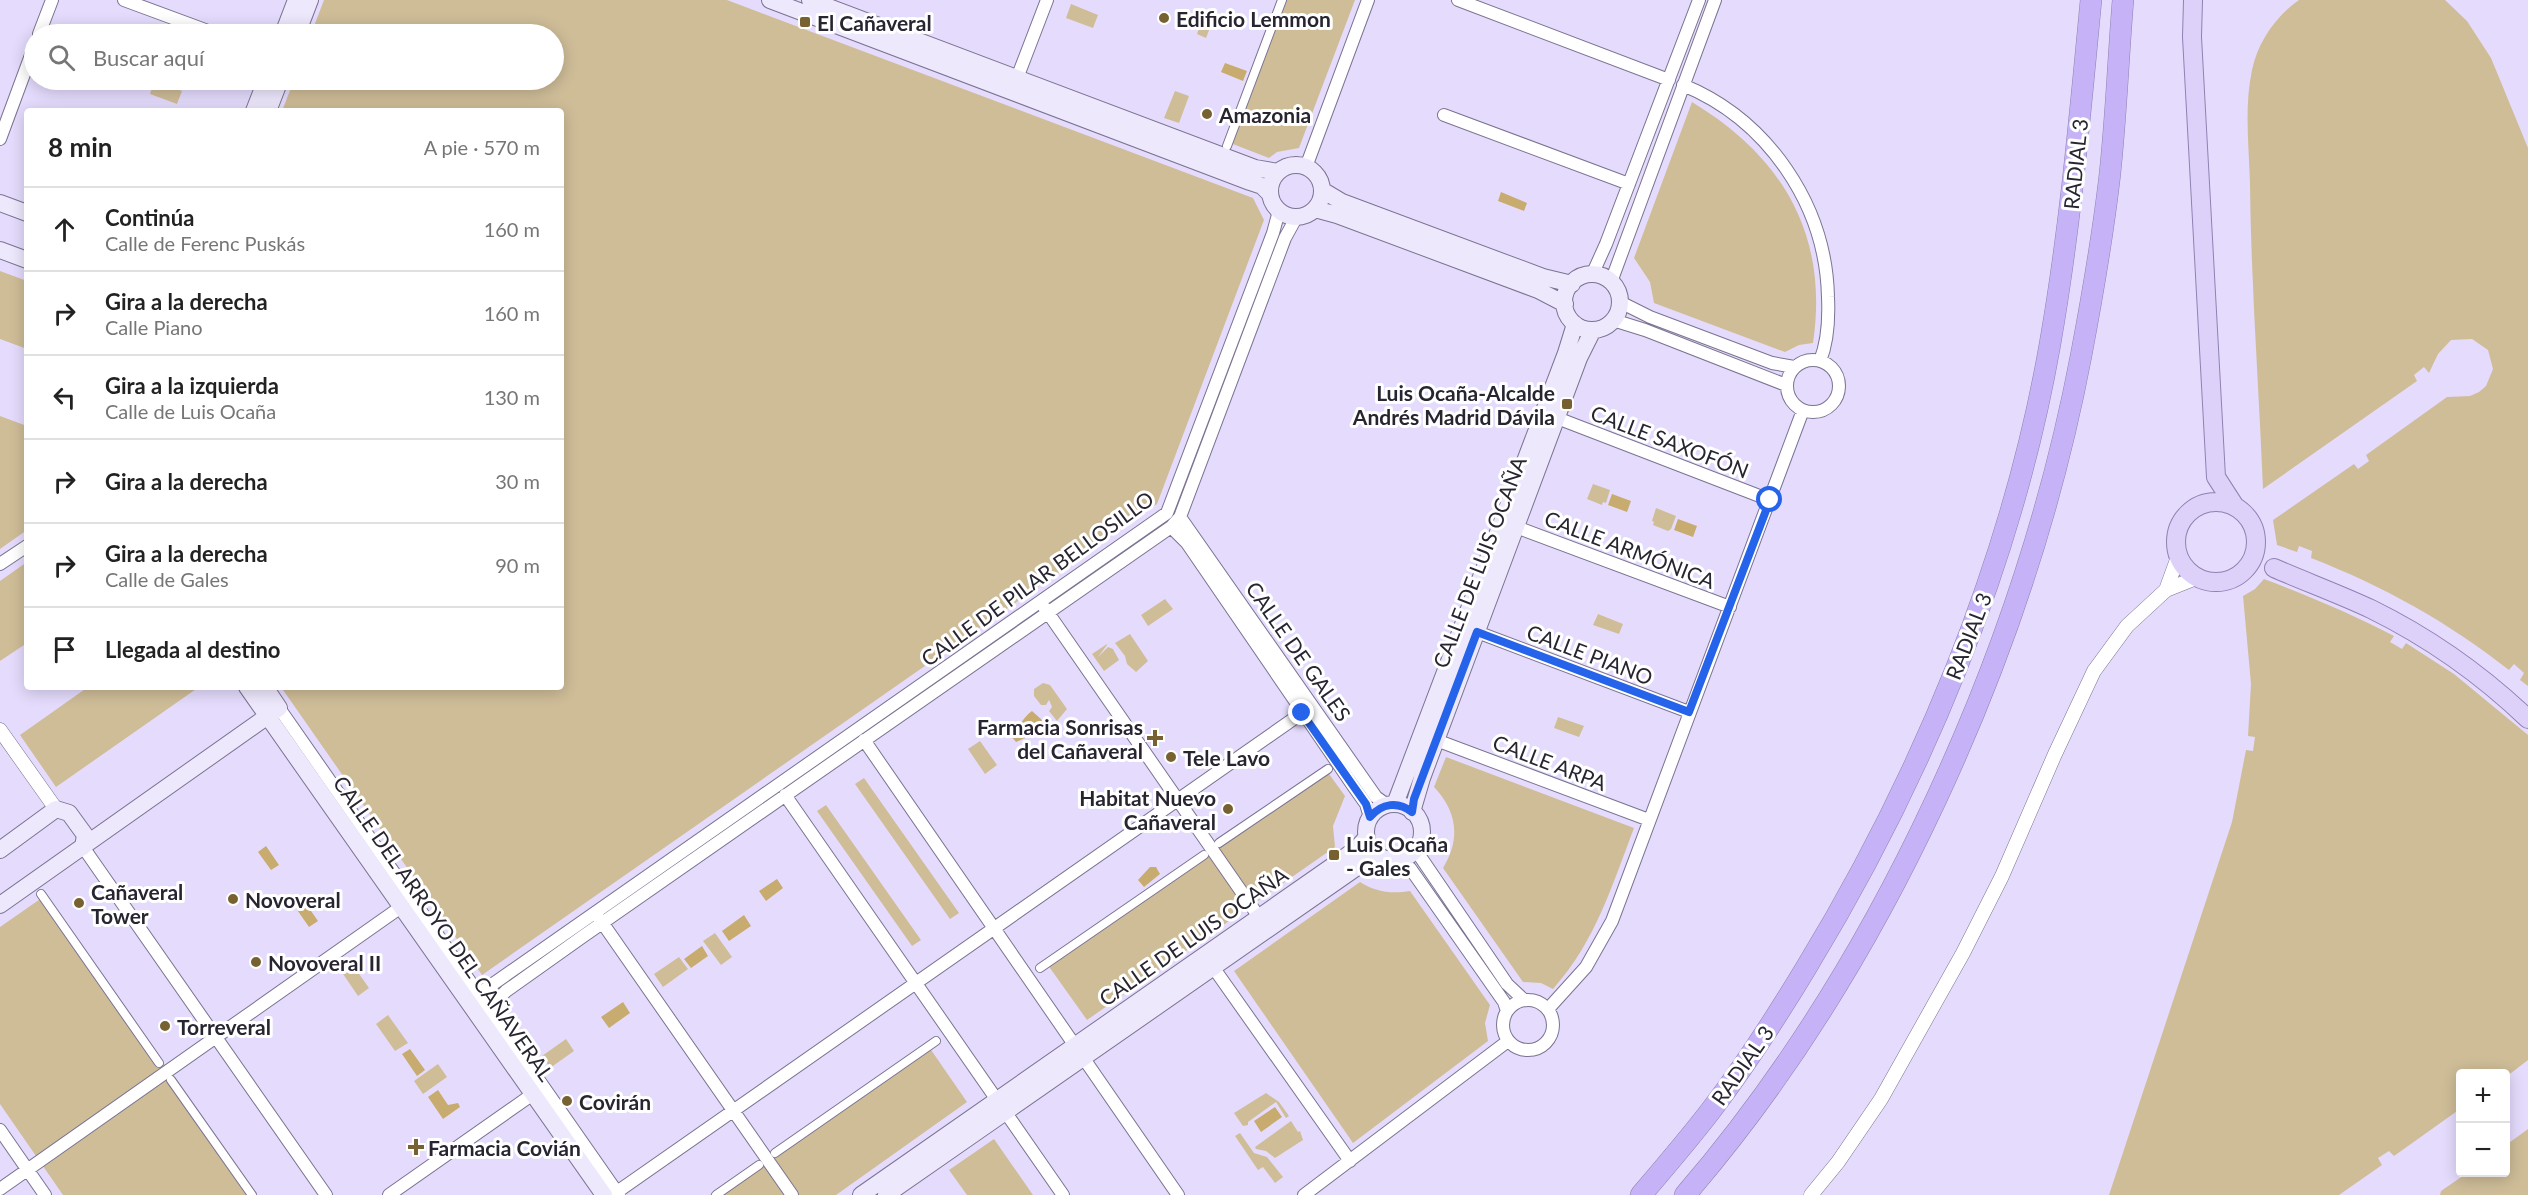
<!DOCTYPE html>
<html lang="es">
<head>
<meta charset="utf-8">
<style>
	body { margin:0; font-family:Lato,sans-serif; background:#f6f6f6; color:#222 }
	.controls { position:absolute; right:18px; bottom:18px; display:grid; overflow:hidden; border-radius:6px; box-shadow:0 3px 15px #0003 }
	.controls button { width:54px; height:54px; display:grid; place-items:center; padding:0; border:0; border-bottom:2px solid #e0e0e0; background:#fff; color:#222; font:30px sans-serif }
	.stop { position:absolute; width:18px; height:18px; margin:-14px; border:4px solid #2563eb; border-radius:50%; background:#fff }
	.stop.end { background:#2563eb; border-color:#fff; box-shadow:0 2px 6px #0008 }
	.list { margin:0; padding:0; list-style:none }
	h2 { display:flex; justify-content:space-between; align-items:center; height:78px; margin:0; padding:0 24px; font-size:26px }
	h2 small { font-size:20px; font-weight:400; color:#767676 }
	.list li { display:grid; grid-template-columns:39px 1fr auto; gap:18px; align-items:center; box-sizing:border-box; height:84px; padding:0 24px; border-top:2px solid #e0e0e0 }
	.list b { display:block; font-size:22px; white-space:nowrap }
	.list p { margin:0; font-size:20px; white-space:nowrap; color:#767676 }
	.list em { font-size:20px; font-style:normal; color:#767676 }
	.icon { flex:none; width:33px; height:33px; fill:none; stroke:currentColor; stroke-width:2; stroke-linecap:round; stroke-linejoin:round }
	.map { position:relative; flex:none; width:2528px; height:1195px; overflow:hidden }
	.search { position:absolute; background:#fff; box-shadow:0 3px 15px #0003; left:24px; top:24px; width:540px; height:66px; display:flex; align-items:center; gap:15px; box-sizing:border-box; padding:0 21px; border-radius:33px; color:#767676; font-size:22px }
	.panel { position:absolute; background:#fff; box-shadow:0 3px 15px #0003; left:24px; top:108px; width:540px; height:582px; border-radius:6px }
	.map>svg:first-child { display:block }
	.green { fill:#cfbd98 }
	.water { fill:#c8ab6e }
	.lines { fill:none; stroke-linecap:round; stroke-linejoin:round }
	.pedestrian-casing { stroke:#7b7391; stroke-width:10 }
	.minor-casing { stroke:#7b7391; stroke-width:14 }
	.tertiary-casing { stroke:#7b7391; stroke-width:15 }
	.secondary-casing { stroke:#7b7391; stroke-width:18 }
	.primary-casing { stroke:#8f81b2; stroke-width:20 }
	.motorway-casing { stroke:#8f81b2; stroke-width:22 }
	.pedestrian { stroke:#fff; stroke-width:8 }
	.minor { stroke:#fff; stroke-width:12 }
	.tertiary { stroke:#fff; stroke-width:14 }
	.secondary { stroke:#eee8fd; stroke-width:16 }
	.primary { stroke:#ddd1fa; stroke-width:18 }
	.motorway { stroke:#c6b2f7; stroke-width:21 }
	.route { stroke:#2563eb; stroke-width:8 }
	.poi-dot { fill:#776131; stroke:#fff; stroke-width:2 }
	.labels { text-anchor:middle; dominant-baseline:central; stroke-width:6; stroke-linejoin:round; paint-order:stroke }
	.poi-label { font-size:21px; font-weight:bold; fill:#282531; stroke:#fff; text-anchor:start }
	.street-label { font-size:21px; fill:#282531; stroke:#fff }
</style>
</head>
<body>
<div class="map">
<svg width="2528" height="1195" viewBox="0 0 2528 1195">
	<rect width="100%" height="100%" fill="#e5dcfd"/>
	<path class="green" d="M324 0H727L1253 198 1264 220 1157 504 482 975 281 687H561V111H282L294 80H554V34H311Z
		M1278 0H1355L1299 148 1277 152 1269 158 1225 141Z
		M2299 0H2445L2467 21 2491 58 2528 148V686L2520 680 2524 673 2514 664 2509 670C2448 622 2383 586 2311 558L2312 551 2299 546 2297 552 2277 545 2273 520 2354 464 2358 469 2369 461 2366 455 2447 397 2470 396 2479 392 2486 386 2493 369 2488 350 2472 339 2451 340 2438 354 2429 373 2424 367 2414 375 2417 381 2263 489C2259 388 2251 286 2250 184 2249 147 2244 107 2252 70 2258 42 2275 17 2299 0Z
		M1071 4 1098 15 1093 28 1066 18Z
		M1205 11 1215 15 1206 38 1197 34Z
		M154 81 182 91 177 104 150 94Z
		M1175 91 1189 96 1179 123 1164 118Z
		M1692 102C1783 157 1829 235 1813 343L1799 345 1785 352 1654 303 1650 282 1634 258Z
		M0 271 27 281V349L0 339Z
		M0 416 27 426V530L0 549Z
		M1593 484 1610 490 1606 503 1603 502 1602 505 1587 499Z
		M1656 508 1676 516 1671 529 1668 531 1653 525 1654 522 1652 521Z
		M27 562V643L0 661V581Z
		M2264 579C2309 596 2352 614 2394 636L2390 642 2402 649 2406 643 2454 674 2528 735V1060L2506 1077V1074H2460V1109L2394 1156 2389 1151 2378 1158 2382 1165 2339 1195H2109L2232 822 2246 750 2253 751 2255 737 2248 736 2251 684 2243 596 2255 589Z
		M1165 599 1173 609 1148 626 1141 615Z
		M1598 614 1623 624 1619 634 1593 625Z
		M1130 634 1148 661 1136 672 1127 664 1125 656 1115 643Z
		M1107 644V645L1098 657 1108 647 1113 649 1119 660 1104 671 1092 654Z
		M1043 683 1050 685 1067 709 1057 721 1049 711 1052 707 1049 700 1046 705H1041L1034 696V689Z
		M88 687H199L56 787 20 735Z
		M1558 717 1584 726 1579 737 1554 728Z
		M980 741 997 765 985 774 968 749Z
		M1446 757 1634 828C1612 886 1595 942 1553 989L1541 983 1523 982 1443 868C1461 839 1457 811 1434 787Z
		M1324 767 1345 796 1333 826 1335 847 1087 1020 1045 961Z
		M864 778 959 913 950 919 855 784Z
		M826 805 921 940 912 946 817 811Z
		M1360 882C1376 892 1391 894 1410 891L1490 1005 1485 1023 1488 1041 1353 1143 1234 971Z
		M46 895 256 1195H63L0 1104V927Z
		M715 933 732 957 721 965 703 941Z
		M679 957 688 969 663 987 654 974Z
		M350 961 369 988 358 996 339 968Z
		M388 1015 408 1043 395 1051 376 1024Z
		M566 1039 574 1051 550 1068 542 1056Z
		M927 1044 967 1102 836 1195H710Z
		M438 1064 447 1077 423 1094 414 1081Z
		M1266 1093 1279 1102 1289 1116 1286 1118 1276 1102 1248 1122V1125L1243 1126 1234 1113Z
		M1291 1121 1298 1132 1300 1131 1303 1140 1275 1158 1266 1151 1256 1149 1255 1147Z
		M2528 1129V1195H2440L2441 1191 2467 1173 2506 1172V1145Z
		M1240 1133 1254 1153 1267 1157 1283 1177 1275 1183 1263 1167 1258 1170 1235 1136Z
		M994 1139 1033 1195H967L949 1170Z"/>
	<path class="water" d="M1225 63 1247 71 1243 81 1221 72Z
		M1501 192 1527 203 1524 211 1498 201Z
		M1612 494 1631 501 1627 512 1608 505Z
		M1678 519 1697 526 1693 537 1674 530Z
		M1032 711 1042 720 1039 732 1016 742 1010 735C1021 727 1021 719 1032 711Z
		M266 846 279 865 271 870 258 852Z
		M1150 867H1156L1160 874 1144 887 1138 880Z
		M777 879 783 888 766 901 759 891Z
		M302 898 318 921 309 927 293 904Z
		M744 915 751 926 729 941 722 931Z
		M702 946 708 956 691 968 684 959Z
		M623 1002 630 1013 609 1028 601 1017Z
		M410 1049 425 1070 417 1076 402 1054Z
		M438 1090 448 1105 458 1103 460 1107 443 1119 428 1097Z
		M1275 1107 1282 1117 1261 1132 1254 1121Z"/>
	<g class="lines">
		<g class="pedestrian-casing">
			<path id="pedestrian" d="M1227 146 1282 0
				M1219 843 1328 769
				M41 894 159 1063
				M1040 968 1204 855
				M171 1080 252 1195
				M775 1153 936 1041
				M716 1195 759 1165"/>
		</g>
		<g class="minor-casing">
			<path id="minor" d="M124 0 216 34
				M1458 0 1669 80
				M39 34 52 0
				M1683 85C1768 120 1826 205 1828 297 1829 318 1828 341 1820 361
				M1014 86 1047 0
				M1444 115 1629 184
				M0 139 34 47
				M1306 167 1368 0
				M1592 275 1606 244 1699 0
				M1611 282 1715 0
				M1620 302 1650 317 1772 363 1794 367
				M1613 320 1645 330 1786 385
				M1787 386a26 26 0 1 1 52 0a26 26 0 1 1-52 0Z
				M1557 418 1770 500
				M1180 517 1376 797 1387 805
				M1171 527 1187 543 1354 787 1366 804 1370 817
				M1516 527 1730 607
				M0 564 27 546
				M1044 607 1259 917
				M1477 632 1689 712
				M279 708 619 1195
				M864 740 1178 1195
				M1436 740 1649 820
				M785 795 1063 1195
				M83 847 326 1195
				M1415 849 1507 984 1524 1000
				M1399 860 1410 868 1422 885 1504 1002 1507 1011
				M599 918 792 1195
				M1213 967 1350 1161
				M475 990 483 991 1167 513 1273 233 1279 211
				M1503 1025a25 25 0 1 1 50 0a25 25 0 1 1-50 0Z
				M488 1009 506 991 582 937 1171 527 1180 517 1285 238 1296 218
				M1548 1009 1586 967 1612 921 1803 410
				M0 1130 45 1195
				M0 1189 401 907
				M617 1192 1302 713
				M389 1195 533 1094
				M1304 1195 1508 1041"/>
		</g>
		<g class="tertiary-casing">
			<path id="tertiary" d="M2166 590 2178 557
				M0 730 56 809
				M1811 1195 1838 1162 1881 1099 1963 953 2002 876 2055 754 2094 671 2127 626 2166 590 2196 578"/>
		</g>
		<g class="secondary-casing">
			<path id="secondary" d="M770 0 1250 182 1262 186 1270 194
				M810 0 1255 168 1278 172
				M283 34 296 0
				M297 34 310 0
				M254 111 266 80
				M268 111 280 80
				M1270 191a26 26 0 1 1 52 0a26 26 0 1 1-52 0Z
				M1322 190 1342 202 1543 277 1572 284
				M0 203 27 213
				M1315 209 1337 215 1538 290 1565 304
				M0 250 27 260
				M1564 302a28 28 0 1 1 56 0a28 28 0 1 1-56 0Z
				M247 687 604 1195
				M1395 804 1566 353 1575 324
				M1366 832a28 28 0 1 1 56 0a28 28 0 1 1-56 0Z
				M1412 812 1422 778 1579 358 1593 330
				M0 850 56 809 69 813 85 835 83 847
				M0 905 279 708 265 687
				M861 1195 1341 860 1357 848 1366 838
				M886 1195 1376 854"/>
		</g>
		<g class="primary-casing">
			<path id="primary" d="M2193 0 2192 37 2216 477 2234 505
				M2176 542a40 40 0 1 1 80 0a40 40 0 1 1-80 0Z
				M2274 568C2306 582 2339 594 2371 609 2428 637 2482 675 2528 719"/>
		</g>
		<g class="motorway-casing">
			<path id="motorway" d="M1641 1195C1665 1167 1689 1139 1712 1109 1746 1064 1777 1016 1806 968 1921 779 2012 562 2050 344 2070 230 2080 115 2091 0
				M1685 1195C1881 968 2025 650 2081 356 2092 298 2102 240 2109 182 2116 122 2118 60 2123 0"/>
		</g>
		<use href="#pedestrian" class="pedestrian"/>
		<use href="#minor" class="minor"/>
		<use href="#tertiary" class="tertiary"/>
		<use href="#secondary" class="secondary"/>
		<use href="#primary" class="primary"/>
		<use href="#motorway" class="motorway"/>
	</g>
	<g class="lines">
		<path class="route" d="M1302 713 1366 804 1370 817C1382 803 1398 801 1412 812L1414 799 1477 632 1689 712 1770 500"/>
	</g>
	<g class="poi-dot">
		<circle cx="1164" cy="18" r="6"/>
		<rect x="799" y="16" width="12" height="12" rx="3"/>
		<circle cx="1207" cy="114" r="6"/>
		<rect x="1561" y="398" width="12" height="12" rx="3"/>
		<path d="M1152 729h6v6h6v6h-6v6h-6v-6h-6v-6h6z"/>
		<circle cx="1171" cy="757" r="6"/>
		<circle cx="1228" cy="809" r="6"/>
		<rect x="1328" y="849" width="12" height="12" rx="3"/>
		<circle cx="233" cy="899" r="6"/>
		<circle cx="79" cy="903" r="6"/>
		<circle cx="256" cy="962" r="6"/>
		<circle cx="165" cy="1026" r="6"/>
		<circle cx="567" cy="1101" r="6"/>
		<path d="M413 1138h6v6h6v6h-6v6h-6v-6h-6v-6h6z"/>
	</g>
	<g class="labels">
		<g class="poi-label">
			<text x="1176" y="18">Edificio Lemmon</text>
			<text x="817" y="22">El Cañaveral</text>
			<text x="1219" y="114">Amazonia</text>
			<text x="1555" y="392" text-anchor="end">Luis Ocaña-Alcalde<tspan x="1555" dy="24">Andrés Madrid Dávila</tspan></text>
			<text x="1143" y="726" text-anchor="end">Farmacia Sonrisas<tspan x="1143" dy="24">del Cañaveral</tspan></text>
			<text x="1183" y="757">Tele Lavo</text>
			<text x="1216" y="797" text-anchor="end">Habitat Nuevo<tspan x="1216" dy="24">Cañaveral</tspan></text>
			<text x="1346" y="843">Luis Ocaña<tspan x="1346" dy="24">- Gales</tspan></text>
			<text x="91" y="891">Cañaveral<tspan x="91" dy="24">Tower</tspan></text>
			<text x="245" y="899">Novoveral</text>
			<text x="268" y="962">Novoveral II</text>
			<text x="177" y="1026">Torreveral</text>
			<text x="579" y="1101">Covirán</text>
			<text x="428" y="1147">Farmacia Covián</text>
		</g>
		<g class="street-label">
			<text transform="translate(2075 164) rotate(-84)">RADIAL 3</text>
			<text transform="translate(1670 441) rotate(21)">CALLE SAXOFÓN</text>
			<text transform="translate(1630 549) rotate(21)">CALLE ARMÓNICA</text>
			<text transform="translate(1479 562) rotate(-69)">CALLE DE LUIS OCAÑA</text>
			<text transform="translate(1037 578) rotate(-36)">CALLE DE PILAR BELLOSILLO</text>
			<text transform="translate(1968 636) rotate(-69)">RADIAL 3</text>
			<text transform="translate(1299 651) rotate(55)">CALLE DE GALES</text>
			<text transform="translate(1590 654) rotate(21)">CALLE PIANO</text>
			<text transform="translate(1550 762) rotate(21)">CALLE ARPA</text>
			<text transform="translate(444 928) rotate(55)">CALLE DEL ARROYO DEL CAÑAVERAL</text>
			<text transform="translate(1193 936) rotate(-35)">CALLE DE LUIS OCAÑA</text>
			<text transform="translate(1742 1065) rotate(-55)">RADIAL 3</text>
		</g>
	</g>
</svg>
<div class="controls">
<button>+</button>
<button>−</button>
</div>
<div class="stop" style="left:1770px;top:500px"></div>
<div class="stop end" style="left:1302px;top:713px"></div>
<div class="search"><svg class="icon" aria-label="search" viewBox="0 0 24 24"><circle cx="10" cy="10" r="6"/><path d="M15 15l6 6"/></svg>Buscar aquí</div>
<section class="panel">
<h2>8 min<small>A pie · 570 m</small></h2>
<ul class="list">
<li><svg class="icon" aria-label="ahead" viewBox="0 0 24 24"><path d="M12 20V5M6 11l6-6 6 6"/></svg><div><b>Continúa</b><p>Calle de Ferenc Puskás</p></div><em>160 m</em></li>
<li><svg class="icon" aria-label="right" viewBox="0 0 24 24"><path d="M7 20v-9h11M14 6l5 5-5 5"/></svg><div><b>Gira a la derecha</b><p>Calle Piano</p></div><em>160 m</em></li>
<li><svg class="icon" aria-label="left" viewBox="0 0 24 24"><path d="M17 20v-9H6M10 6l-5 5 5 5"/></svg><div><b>Gira a la izquierda</b><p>Calle de Luis Ocaña</p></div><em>130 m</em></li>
<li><svg class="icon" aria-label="right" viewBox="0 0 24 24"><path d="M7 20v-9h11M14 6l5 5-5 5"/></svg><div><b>Gira a la derecha</b></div><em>30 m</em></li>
<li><svg class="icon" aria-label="right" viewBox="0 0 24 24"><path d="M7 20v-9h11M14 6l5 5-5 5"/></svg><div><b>Gira a la derecha</b><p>Calle de Gales</p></div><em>90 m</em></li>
<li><svg class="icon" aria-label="arrive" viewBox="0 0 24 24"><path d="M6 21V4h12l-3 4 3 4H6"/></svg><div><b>Llegada al destino</b></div></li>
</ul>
</section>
</div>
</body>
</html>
